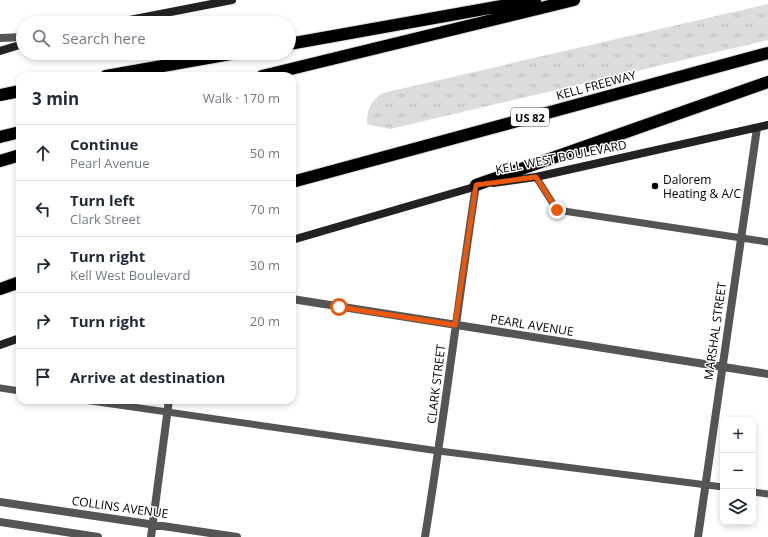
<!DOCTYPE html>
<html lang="en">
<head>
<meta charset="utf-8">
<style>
	body { margin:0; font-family:"Open Sans",sans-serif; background:#f2f2f3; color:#1f2937 }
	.controls { position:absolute; right:12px; bottom:12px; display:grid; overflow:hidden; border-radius:8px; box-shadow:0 2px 6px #0003 }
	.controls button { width:36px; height:36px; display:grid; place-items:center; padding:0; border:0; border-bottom:1px solid #e0e1e3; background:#fff; color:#1f2937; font:20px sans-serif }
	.stop { position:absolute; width:12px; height:12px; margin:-9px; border:3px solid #ea580c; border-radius:50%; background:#fff }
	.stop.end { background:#ea580c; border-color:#fff; box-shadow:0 1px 4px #0008 }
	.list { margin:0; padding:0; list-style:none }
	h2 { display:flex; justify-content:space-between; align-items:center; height:52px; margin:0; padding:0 16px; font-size:17px }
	h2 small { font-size:13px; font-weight:400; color:#747a83 }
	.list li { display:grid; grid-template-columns:26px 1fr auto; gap:12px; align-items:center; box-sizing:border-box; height:56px; padding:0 16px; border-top:1px solid #e0e1e3 }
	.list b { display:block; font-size:15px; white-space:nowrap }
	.list p { margin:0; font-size:13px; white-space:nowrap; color:#747a83 }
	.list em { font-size:13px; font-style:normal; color:#747a83 }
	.icon { flex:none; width:22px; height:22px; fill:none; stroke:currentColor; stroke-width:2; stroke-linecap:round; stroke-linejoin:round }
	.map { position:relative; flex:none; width:768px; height:537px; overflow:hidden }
	.search { position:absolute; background:#fff; box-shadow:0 2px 6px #0003; left:16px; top:16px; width:280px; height:44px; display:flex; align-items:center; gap:10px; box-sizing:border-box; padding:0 14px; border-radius:22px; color:#747a83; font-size:15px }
	.panel { position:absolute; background:#fff; box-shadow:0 2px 6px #0003; left:16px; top:72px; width:280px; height:332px; border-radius:12px }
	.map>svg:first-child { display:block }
	.grass { fill:url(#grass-tufts) }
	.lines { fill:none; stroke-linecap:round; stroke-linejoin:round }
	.highway-casing { stroke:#dbdbdb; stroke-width:14 }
	.lane { stroke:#555; stroke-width:7 }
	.street { stroke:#555; stroke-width:8 }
	.secondary { stroke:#222; stroke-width:8 }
	.highway { stroke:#000; stroke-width:12 }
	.route { stroke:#ea580c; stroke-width:5 }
	.poi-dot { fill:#000; stroke:#fff; stroke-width:1.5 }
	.labels { text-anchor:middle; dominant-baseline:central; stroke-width:3; stroke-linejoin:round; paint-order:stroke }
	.shield { fill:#fff; stroke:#4c4c4c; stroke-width:1 }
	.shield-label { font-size:11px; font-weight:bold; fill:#000 }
	.street-label { font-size:12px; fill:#000; stroke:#fff }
	.poi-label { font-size:12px; fill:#000; stroke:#fff; text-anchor:start }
</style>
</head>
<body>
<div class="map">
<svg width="768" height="537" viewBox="0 0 768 537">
	<defs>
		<pattern id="grass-tufts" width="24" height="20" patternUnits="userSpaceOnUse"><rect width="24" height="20" fill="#dcdcdc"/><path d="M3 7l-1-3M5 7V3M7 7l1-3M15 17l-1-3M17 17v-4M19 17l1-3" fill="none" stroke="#bbb"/></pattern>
	</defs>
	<rect width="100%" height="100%" fill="#fff"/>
	<path class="grass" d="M768 4V40L390 129 370 125 367 123C367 108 371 101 383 93Z"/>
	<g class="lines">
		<g class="highway-casing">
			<path id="highway" d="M289 44 535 0
				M106 76 236 53
				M262 76 574 0
				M0 95 20 91
				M0 137 20 132
				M0 161 20 155
				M292 182 768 53
				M476 185 768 82
				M0 289 20 282"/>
		</g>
		<path class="lane" d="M536 177 557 210 768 242
			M0 388 20 391
			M84 400 439 451 723 487
			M753 492 768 494"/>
		<path class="street" d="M0 38 23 37
			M292 299 768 374
			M0 502 237 537
			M0 522 98 537
			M151 537 169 400
			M425 537C444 420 458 303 476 185
			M698 537 757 128"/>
		<path class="secondary" d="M114 23 232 0
			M0 51 23 44
			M493 183 536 177 768 125
			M292 240 481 185
			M0 345 20 338"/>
		<use href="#highway" class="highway"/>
	</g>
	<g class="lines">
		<path class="route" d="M339 307 455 325 476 185 536 177 557 210"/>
	</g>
	<circle class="poi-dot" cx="655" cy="186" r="4"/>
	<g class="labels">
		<rect class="shield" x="511" y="108" width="38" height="18" rx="3"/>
		<g class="shield-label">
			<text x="530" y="117">US 82</text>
		</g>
		<g class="street-label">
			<text transform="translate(596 85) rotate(-15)">KELL FREEWAY</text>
			<text transform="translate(561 157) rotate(-11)">KELL WEST BOULEVARD</text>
			<text transform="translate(532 325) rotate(9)">PEARL AVENUE</text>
			<text transform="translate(715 331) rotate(-82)">MARSHAL STREET</text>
			<text transform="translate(436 384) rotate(-83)">CLARK STREET</text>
			<text transform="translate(120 507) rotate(8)">COLLINS AVENUE</text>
		</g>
		<g class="poi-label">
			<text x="663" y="179">Dalorem<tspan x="663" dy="14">Heating &amp; A/C</tspan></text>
		</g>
	</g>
</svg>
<div class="controls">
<button>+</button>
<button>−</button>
<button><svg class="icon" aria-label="layers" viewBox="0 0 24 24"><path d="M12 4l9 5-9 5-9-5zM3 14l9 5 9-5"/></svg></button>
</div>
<div class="stop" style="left:339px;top:307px"></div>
<div class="stop end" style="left:557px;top:210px"></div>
<div class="search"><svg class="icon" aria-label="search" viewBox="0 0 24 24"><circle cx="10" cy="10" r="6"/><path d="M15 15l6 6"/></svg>Search here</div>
<section class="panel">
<h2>3 min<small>Walk · 170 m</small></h2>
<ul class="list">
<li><svg class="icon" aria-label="ahead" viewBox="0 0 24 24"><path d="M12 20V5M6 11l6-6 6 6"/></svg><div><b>Continue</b><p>Pearl Avenue</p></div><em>50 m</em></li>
<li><svg class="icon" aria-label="left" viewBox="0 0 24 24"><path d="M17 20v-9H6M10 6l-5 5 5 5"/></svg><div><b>Turn left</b><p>Clark Street</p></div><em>70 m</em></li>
<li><svg class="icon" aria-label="right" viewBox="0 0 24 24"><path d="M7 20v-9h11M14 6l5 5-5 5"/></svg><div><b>Turn right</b><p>Kell West Boulevard</p></div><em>30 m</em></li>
<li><svg class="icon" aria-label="right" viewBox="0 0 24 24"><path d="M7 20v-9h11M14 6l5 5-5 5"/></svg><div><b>Turn right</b></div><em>20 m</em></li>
<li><svg class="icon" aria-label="arrive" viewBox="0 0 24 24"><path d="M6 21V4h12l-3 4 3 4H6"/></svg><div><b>Arrive at destination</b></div></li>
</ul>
</section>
</div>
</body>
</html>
